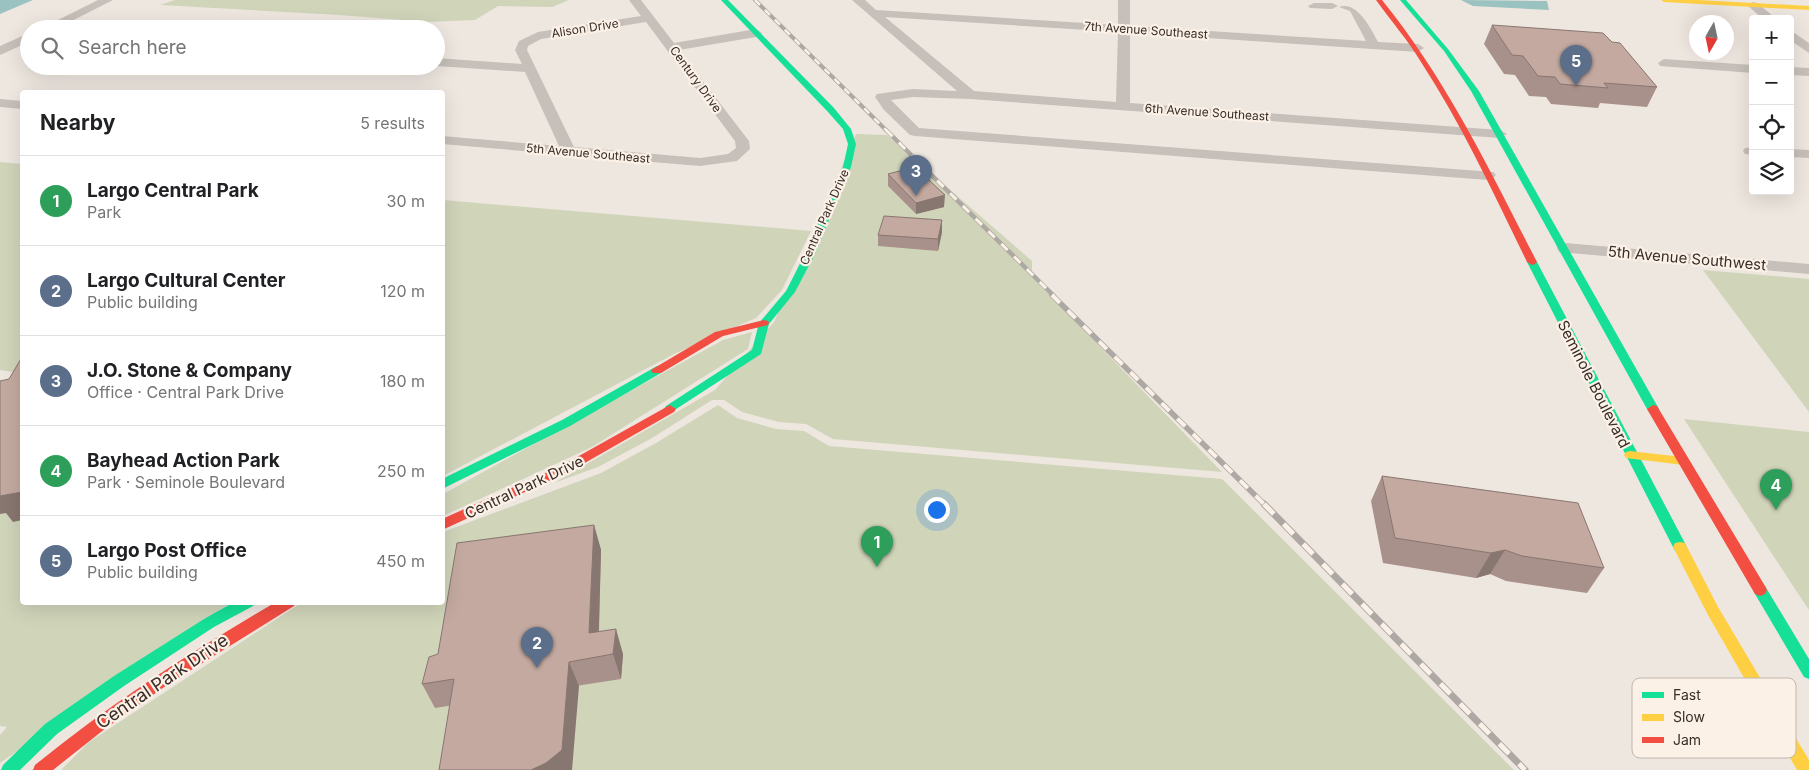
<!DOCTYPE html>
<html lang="en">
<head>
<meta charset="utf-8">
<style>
	body { margin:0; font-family:Inter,sans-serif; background:#f2f2f2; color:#202124 }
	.controls { position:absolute; right:15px; top:15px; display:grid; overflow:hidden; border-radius:5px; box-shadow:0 5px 20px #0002 }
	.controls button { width:45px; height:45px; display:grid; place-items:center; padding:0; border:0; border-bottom:1px solid #e0e0e0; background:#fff; color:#202124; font:25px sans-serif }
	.compass { position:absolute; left:1689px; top:15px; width:45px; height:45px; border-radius:50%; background:#fff; box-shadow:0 5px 20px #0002; rotate:189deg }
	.you { position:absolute; left:936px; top:509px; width:18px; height:18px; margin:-12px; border:4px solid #fff; border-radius:50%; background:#1a73e8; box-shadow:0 0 0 8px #1a73e833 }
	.badge { display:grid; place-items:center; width:32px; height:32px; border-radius:50%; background:#d93025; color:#fff; font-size:16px; font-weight:700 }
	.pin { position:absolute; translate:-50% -41px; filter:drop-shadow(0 1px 2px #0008) }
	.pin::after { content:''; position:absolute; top:26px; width:18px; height:15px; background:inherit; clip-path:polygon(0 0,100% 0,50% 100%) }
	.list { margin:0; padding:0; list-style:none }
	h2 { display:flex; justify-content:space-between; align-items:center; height:65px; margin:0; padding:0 20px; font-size:21px }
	h2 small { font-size:16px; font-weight:400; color:#757577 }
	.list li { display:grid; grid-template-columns:32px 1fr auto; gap:15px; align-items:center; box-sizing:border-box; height:90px; padding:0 20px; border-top:1px solid #e0e0e0 }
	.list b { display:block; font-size:19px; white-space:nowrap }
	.list p { margin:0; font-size:16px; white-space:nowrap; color:#757577 }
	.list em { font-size:16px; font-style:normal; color:#757577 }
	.icon { flex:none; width:28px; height:28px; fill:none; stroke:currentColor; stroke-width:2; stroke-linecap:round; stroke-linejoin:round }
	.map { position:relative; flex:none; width:1809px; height:770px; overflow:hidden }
	.search { position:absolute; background:#fff; box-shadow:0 5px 20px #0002; left:20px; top:20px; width:425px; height:55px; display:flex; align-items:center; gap:12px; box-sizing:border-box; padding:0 18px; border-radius:28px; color:#757577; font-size:19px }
	.panel { position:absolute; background:#fff; box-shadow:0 5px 20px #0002; left:20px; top:90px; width:425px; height:515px; border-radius:5px }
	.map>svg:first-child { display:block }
	.green { fill:#d0d4b9 }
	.water { fill:#9ac2c1 }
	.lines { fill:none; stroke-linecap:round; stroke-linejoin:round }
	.street { fill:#c7bfb9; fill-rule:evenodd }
	.fast { fill:#16e098; fill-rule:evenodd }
	.slow { fill:#ffcf43; fill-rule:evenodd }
	.jam { fill:#f24e42; fill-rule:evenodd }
	.rail-far3-casing { stroke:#aea8a4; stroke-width:4 }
	.rail-far2-casing { stroke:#aea8a4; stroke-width:4.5 }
	.rail-far1-casing { stroke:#aea8a4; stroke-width:5.5 }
	.rail-casing { stroke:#aea8a4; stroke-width:7 }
	.rail-far3 { stroke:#fbf1e7; stroke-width:2.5; stroke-dasharray:7; stroke-linecap:butt }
	.rail-far2 { stroke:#fbf1e7; stroke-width:3; stroke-dasharray:9; stroke-linecap:butt }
	.rail-far1 { stroke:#fbf1e7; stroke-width:4; stroke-dasharray:11; stroke-linecap:butt }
	.rail { stroke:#fbf1e7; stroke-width:5; stroke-dasharray:14; stroke-linecap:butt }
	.wall { fill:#a8918a }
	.shaded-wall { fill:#887670 }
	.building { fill:#c3a9a0; stroke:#887670 }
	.labels { text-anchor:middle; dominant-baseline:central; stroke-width:4.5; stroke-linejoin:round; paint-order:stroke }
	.far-street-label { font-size:12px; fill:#382c27; stroke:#fbf1e7 }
	.street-label { font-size:15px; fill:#382c27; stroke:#fbf1e7 }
	.near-street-label { font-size:18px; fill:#382c27; stroke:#fbf1e7 }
	.key { fill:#fbf1e7; stroke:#c0b6ad; stroke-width:1 }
	.key-label { font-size:14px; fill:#382c27 }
</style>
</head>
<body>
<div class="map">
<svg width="1809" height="770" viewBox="0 0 1809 770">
	<rect width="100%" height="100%" fill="#eee7e0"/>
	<path class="green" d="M175 0H569L552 7 498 6 475 20 428 22 339 15 160 5Z
		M856 134 887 135 1032 261V277L1222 472 833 439 806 424 779 422 742 412 724 400H712L652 438 598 467 554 483 715 390 774 322Z
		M0 162 22 164V602L230 603 0 763V735L7 727 0 726V406L20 373 0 370Z
		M443 200 811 231 782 290 756 318 674 354 443 476Z
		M1703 270 1809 279V412Z
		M752 332 748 349 592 447 443 516V494L723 340Z
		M718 405 737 418 776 429 804 431 829 446 1222 479 1514 770H61L89 742 301 603 442 602 443 532 601 473 656 443Z
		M1684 419 1809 432V610L1795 589Z"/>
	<path class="water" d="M0 0H33L0 14Z
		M1461 0 1547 1 1549 10 1473 6Z"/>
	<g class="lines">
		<path class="street" d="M98 0H113L56 29H40Z
			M629 0H641L674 43 756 29 762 33 756 37 679 50 749 141 750 149 737 161 700 166 442 144V136L559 146 525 72 436 66V58L522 64 515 50 519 41 538 32 641 16ZM646 22 735 141 736 148 728 154 700 158 574 147 527 50 528 46 541 39Z
			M852 0H865L876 10 1118 25V0H1130V26L1366 41 1350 11 1339 7C1357 0 1372 30 1378 42L1418 44 1424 48 1418 52 1130 33V103L1500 130 1507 134 1500 138 970 99 913 97 891 100 919 128 1493 172 1496 175 1493 178 1488 180 915 136 910 135 884 110 875 97 877 94 913 89 957 91ZM885 17 1118 32 1116 102 974 91Z
			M1753 2 1757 3 1777 19H1763L1747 5Z
			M1314 3H1332L1338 6 1332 9 1310 8 1308 6Z
			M1790 30 1809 43V53L1790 40Z
			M29 33V42L0 55V46Z
			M1664 59 1753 65V73L1660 66 1658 63Z
			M1790 67 1809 68V76L1790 75Z
			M0 99 22 101V109L0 107Z
			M1753 147V155L1745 154 1743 151 1745 148Z
			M1790 149 1809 150V158L1790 157Z
			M1565 243 1809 264V274L1559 252 1557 248 1559 244Z"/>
		<path class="fast" d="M721 0H728L834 108 851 129 856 144 851 167 814 256 795 292 769 324 761 354 670 413 664 409 666 406 752 350 759 323 786 291 804 256 843 167 848 144 843 129 828 112Z
			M1400 0H1406L1448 49 1479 91 1659 409 1657 412H1649L1647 409 1471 91 1444 51Z
			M1532 259 1537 262 1687 547 1685 551 1680 552 1675 551 1673 547 1527 262Z
			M657 366 661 367 663 370 661 373 570 426 442 489V479L562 420Z
			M1760 584 1765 586 1809 659V679L1804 677 1755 594 1753 590 1755 586Z
			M234 602H255L253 606 214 627 124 686 57 734 20 770H1L3 765 45 724 114 676 204 619Z"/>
		<path class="slow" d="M1661 0H1698L1809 6V10L1664 2Z
			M1630 451 1683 457 1687 458 1689 461 1687 464 1683 465 1626 458 1624 455 1626 452Z
			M1680 542 1685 543 1718 607 1809 760V770H1797L1708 615 1673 547 1675 543Z"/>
		<path class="jam" d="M1376 0H1382C1447 80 1490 171 1537 262L1535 264 1532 265 1527 262C1494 194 1462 125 1421 62 1408 40 1391 21 1376 0Z
			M764 320 768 321 769 323 768 325 723 336 661 373H653L651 370 715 332Z
			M670 405 676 409 674 412 569 472 442 530V519L561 466Z
			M1653 405 1657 406 1765 586 1767 590 1765 594 1760 596 1755 594 1647 409Z
			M276 602H296L294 606 167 685 106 728 53 770H33L35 765C111 703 192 651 276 602Z"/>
		<g class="rail-far3-casing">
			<path id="rail-far3" d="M755 0 887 131"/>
		</g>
		<g class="rail-far2-casing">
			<path id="rail-far2" d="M886 130 1054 296"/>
		</g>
		<g class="rail-far1-casing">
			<path id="rail-far1" d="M1052 295 1265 505"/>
		</g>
		<g class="rail-casing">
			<path id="rail" d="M1264 504 1525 770"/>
		</g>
		<use href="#rail-far3" class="rail-far3"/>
		<use href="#rail-far2" class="rail-far2"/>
		<use href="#rail-far1" class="rail-far1"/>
		<use href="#rail" class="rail"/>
	</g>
	<path class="wall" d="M1492 25 1657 87 1647 107 1600 103 1598 108 1551 104 1546 97 1529 96 1515 75 1504 74 1484 44Z
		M888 174 944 207 916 214 888 186Z
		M942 220V232L938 251 878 246V235Z
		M1382 476 1604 568 1587 593 1506 581 1490 574 1476 578 1383 563 1371 501Z
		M594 525 601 550 599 631 623 654 621 679 435 708 422 684 438 654Z"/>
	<path class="shaded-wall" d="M945 195 944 207 916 214V203Z
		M942 220V232L938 251V239Z
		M0 489 22 492V520L13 522 6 513 0 514Z
		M594 525 601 550 598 657 589 633Z
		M1505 550 1490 574 1476 578 1491 553Z
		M616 629 623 654 621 679 613 654Z
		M569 662 579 686 572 770H531Z"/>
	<path class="building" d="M1492 25 1603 33 1612 42 1620 43 1657 87 1604 83 1608 88 1560 84 1555 77 1538 76 1523 56 1512 55Z
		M915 167 945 195 916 203 888 174Z
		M884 216 942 220 938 239 878 235Z
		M22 357V492L0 496V381L9 379Z
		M1382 476 1578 503 1604 568 1522 556 1505 550 1491 553 1395 538Z
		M594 525 589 633 616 629 613 654 569 662 562 750 546 763 531 770H439L454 679 422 684 429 657 438 654 457 543Z"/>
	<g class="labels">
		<g class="far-street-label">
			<text transform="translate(585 28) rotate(-9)">Alison Drive</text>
			<text transform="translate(1146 30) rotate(4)">7th Avenue Southeast</text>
			<text transform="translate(696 79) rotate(54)">Century Drive</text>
			<text transform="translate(1207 112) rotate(4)">6th Avenue Southeast</text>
			<text transform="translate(588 153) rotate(5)">5th Avenue Southeast</text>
			<text transform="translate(824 217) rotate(-66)">Central Park Drive</text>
		</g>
		<g class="street-label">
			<text transform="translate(1687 258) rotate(5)">5th Avenue Southwest</text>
			<text transform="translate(1594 384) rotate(63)">Seminole Boulevard</text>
			<text transform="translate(524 487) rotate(-25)">Central Park Drive</text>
		</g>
		<g class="near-street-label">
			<text transform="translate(162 681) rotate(-34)">Central Park Drive</text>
		</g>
	</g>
	<rect x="1632" y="678" width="164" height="80" rx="8" class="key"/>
	<rect x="1642" y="692" width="22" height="6" fill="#16e098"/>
	<rect x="1642" y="714" width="22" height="7" fill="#ffcf43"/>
	<rect x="1642" y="737" width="22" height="6" fill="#f24e42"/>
	<g class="key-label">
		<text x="1673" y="700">Fast</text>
		<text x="1673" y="722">Slow</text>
		<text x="1673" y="745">Jam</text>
	</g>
</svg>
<div class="controls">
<button>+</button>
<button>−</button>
<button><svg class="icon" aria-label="locate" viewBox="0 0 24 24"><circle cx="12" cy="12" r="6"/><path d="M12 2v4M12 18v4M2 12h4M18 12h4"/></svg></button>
<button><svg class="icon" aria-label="layers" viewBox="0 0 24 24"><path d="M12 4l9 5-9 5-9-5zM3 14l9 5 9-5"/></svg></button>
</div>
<svg class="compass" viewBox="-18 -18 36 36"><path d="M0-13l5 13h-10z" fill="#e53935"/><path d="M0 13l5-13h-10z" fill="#757577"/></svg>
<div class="you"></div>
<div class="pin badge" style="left:877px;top:567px;background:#2e9e5b">1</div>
<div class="pin badge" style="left:537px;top:668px;background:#5c6f8a">2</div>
<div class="pin badge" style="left:916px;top:196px;background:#5c6f8a">3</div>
<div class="pin badge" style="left:1776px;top:510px;background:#2e9e5b">4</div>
<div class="pin badge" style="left:1576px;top:86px;background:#5c6f8a">5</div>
<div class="search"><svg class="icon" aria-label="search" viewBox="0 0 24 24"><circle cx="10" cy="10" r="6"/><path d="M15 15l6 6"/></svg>Search here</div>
<section class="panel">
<h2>Nearby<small>5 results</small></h2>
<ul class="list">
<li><span class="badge" style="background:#2e9e5b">1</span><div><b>Largo Central Park</b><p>Park</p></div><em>30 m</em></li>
<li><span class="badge" style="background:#5c6f8a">2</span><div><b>Largo Cultural Center</b><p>Public building</p></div><em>120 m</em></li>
<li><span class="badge" style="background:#5c6f8a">3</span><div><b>J.O. Stone &amp; Company</b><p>Office · Central Park Drive</p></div><em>180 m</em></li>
<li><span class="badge" style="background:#2e9e5b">4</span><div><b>Bayhead Action Park</b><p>Park · Seminole Boulevard</p></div><em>250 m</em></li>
<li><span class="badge" style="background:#5c6f8a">5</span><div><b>Largo Post Office</b><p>Public building</p></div><em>450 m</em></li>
</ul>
</section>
</div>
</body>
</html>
